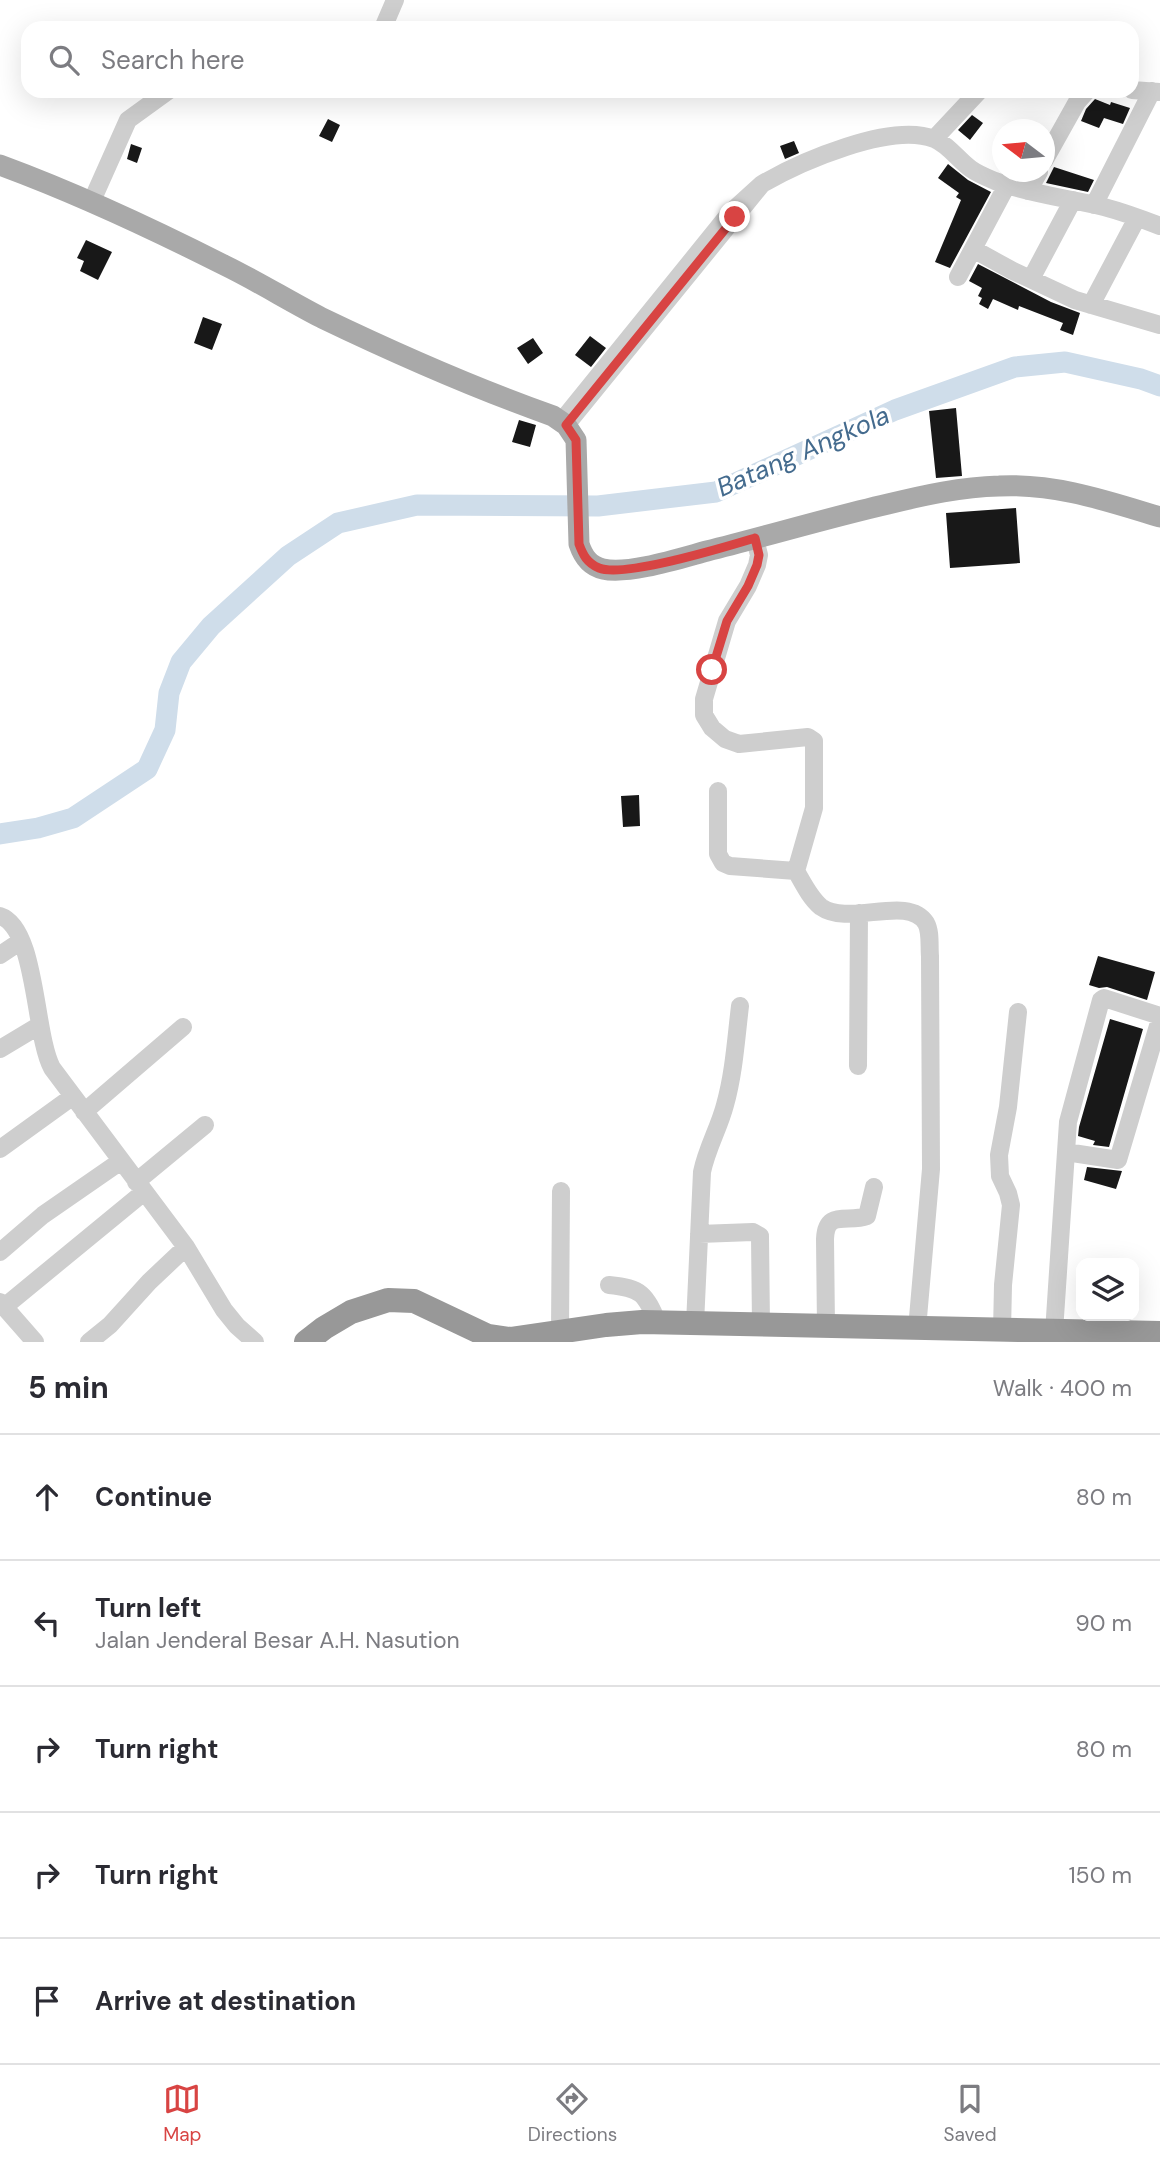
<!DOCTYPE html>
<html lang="en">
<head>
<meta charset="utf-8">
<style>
	body { margin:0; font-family:"DM Sans",sans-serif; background:#f2f2f3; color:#2b2b33 }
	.controls { position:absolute; right:21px; bottom:21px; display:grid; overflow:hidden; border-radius:14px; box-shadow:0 7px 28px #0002 }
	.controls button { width:63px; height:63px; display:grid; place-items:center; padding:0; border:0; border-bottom:2px solid #e1e1e2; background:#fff; color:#2b2b33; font:35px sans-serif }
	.compass { position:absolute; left:992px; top:119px; width:63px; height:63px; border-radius:50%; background:#fff; box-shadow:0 7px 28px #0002; rotate:286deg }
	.stop { position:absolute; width:21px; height:21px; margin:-16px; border:5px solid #d84443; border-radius:50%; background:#fff }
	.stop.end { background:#d84443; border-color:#fff; box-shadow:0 2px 7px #0008 }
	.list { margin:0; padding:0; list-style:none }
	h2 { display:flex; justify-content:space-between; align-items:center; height:91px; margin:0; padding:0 28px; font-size:30px }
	h2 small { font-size:23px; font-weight:400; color:#7c7c81 }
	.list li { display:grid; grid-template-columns:46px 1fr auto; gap:21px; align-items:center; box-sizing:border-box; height:126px; padding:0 28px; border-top:2px solid #e1e1e2 }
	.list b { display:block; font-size:26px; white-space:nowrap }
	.list p { margin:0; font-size:23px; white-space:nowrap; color:#7c7c81 }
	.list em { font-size:23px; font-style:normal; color:#7c7c81 }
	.icon { flex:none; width:38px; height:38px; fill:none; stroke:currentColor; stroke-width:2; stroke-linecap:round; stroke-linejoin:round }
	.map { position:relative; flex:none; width:1160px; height:1342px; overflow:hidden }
	.search { position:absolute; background:#fff; box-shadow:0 7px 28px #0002; left:21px; right:21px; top:21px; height:77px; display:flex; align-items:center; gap:18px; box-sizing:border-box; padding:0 24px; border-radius:21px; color:#7c7c81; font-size:26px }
	.sheet { height:721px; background:#fff }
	nav { display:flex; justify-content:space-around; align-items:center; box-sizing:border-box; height:98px; border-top:2px solid #e1e1e2; background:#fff; font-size:19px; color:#7c7c81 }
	nav a { display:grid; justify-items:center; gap:4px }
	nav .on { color:#d84443 }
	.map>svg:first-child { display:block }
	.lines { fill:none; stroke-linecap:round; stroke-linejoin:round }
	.river { stroke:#cfddea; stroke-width:21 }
	.building { fill:#181818 }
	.minor { stroke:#cecece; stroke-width:18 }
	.major { stroke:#a9a9a9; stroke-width:21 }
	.highway { stroke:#989898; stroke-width:24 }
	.route { stroke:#d84443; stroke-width:9 }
	.labels { text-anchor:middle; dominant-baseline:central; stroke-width:7; stroke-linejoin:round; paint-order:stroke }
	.water-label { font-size:26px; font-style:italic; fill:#446b8e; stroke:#fff }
</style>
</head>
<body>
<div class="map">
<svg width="1160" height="1342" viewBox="0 0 1160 1342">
	<rect width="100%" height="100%" fill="#fff"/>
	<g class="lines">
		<path class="river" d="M0 834 38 828 73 818 147 769 165 730 169 693 181 662 211 626 288 556 338 523 417 505 598 506 716 492 895 410 1015 367 1065 362 1141 379 1160 386"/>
	</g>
	<path class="building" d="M1095 99 1110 105 1111 102 1130 108 1123 124 1104 118 1099 128 1081 121 1086 109Z
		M972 115 983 123 970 140 958 130Z
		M328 119 340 125 332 142 319 136Z
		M794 141 799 153 785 159 780 146Z
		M131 144 142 148 137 163 127 159Z
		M948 164 968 180 991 192 950 268 935 262 961 200 956 197 959 193 938 178Z
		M1054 167 1094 180 1088 192 1046 183Z
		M86 240 112 252 98 280 80 271 84 261 77 258Z
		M978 264 1051 302 1080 313 1073 335 1060 330 1063 323 1019 306 1018 310 993 299 988 309 979 304 982 298 978 296 982 288 969 281Z
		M203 317 222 324 212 350 194 343Z
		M590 336 606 348 591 367 575 355Z
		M533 338 543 353 528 364 517 348Z
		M956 408 962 476 936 478 929 411Z
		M519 420 536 425 530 447 512 442Z
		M1016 508 1020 563 950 568 946 513Z
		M639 795 640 826 623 827 621 796Z
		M1098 956 1155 972 1147 1000 1107 987 1099 988 1089 985Z
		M1110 1019 1143 1029 1109 1147 1093 1145 1095 1141 1078 1136 1079 1127Z
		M1087 1167 1122 1171 1116 1189 1084 1180Z"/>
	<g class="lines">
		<path class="minor" d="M383 28 395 0
			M1132 90 1160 92
			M934 139 979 91
			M1044 161 1077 102 1087 91
			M762 184C800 162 891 122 934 139 949 145 959 161 971 169 978 174 988 178 995 181 1030 194 1068 198 1104 207 1123 212 1142 219 1160 226
			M1028 191 1039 172
			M91 203 128 120 168 91
			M1094 205 1152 91
			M973 249 1013 271 1075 300 1160 325
			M958 277 1007 185
			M1031 279 1073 200
			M1091 305 1137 218
			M561 422 730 213 762 184 566 425
			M755 539 759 555 757 565 748 586 727 621 704 699V715L712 728 725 739 739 744 808 737 814 741V808L796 871
			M718 791V854L723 863 730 866 796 871C803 883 810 898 821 907 849 927 908 894 926 923 931 932 929 946 930 956L931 1169 917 1329
			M0 916C37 928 34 1035 52 1068L186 1247 224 1310 237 1326 255 1342
			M0 955 21 941
			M0 1049 40 1025
			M858 1066 859 913
			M84 1112 183 1027
			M0 1149 72 1097
			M1066 1152 1118 1160 1160 1019
			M136 1182 205 1125
			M699 1234 753 1232 760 1236 761 1325
			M0 1252 43 1215 121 1161
			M609 1285C642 1288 645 1294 658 1323
			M0 1302 35 1342
			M4 1307 144 1192
			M695 1324 702 1172C707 1148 719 1128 725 1105 734 1073 736 1039 740 1006
			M826 1327 825 1239C826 1209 848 1223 867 1216L874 1187
			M560 1331 561 1191
			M1002 1331 1003 1285 1011 1205 1008 1193 1000 1176 999 1155 1008 1107 1018 1012
			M1054 1332 1068 1122 1101 1000 1104 998 1160 1016
			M89 1342 110 1325 149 1282 186 1247"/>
		<path class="major" d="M0 165C76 193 151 228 224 265 257 281 289 301 322 318 397 354 474 388 553 416L566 425 576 440 579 544C583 556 589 566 603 569 628 575 681 558 707 551 768 536 827 518 888 504 925 495 961 487 999 486 1055 483 1107 501 1160 517"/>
		<path class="highway" d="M306 1342 324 1328 351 1312 388 1300 414 1301 488 1336 510 1339 606 1325 642 1322 1160 1333"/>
	</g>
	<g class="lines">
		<path class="route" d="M712 670 727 621 748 586 757 565 759 555 755 538C725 547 624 578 599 568 587 563 583 555 579 544L576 440 566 425 735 217"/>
	</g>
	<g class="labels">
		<g class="water-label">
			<text transform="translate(803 451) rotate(-24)">Batang Angkola</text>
		</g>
	</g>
</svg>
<div class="controls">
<button><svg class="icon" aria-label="layers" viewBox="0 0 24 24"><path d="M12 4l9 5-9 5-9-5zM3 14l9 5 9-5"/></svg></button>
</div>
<svg class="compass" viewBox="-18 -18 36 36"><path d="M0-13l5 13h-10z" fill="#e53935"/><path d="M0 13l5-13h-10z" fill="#7c7c81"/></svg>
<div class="stop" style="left:712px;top:670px"></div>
<div class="stop end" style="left:735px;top:217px"></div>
<div class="search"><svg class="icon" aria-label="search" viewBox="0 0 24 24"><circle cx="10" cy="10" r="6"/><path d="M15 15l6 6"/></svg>Search here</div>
</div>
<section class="sheet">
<h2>5 min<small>Walk · 400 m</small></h2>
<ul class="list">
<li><svg class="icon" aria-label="ahead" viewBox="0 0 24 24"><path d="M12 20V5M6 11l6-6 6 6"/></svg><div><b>Continue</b></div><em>80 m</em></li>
<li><svg class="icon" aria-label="left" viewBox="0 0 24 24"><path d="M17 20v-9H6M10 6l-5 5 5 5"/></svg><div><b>Turn left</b><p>Jalan Jenderal Besar A.H. Nasution</p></div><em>90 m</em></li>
<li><svg class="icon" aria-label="right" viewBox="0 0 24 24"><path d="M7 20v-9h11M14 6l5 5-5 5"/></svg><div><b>Turn right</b></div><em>80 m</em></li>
<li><svg class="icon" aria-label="right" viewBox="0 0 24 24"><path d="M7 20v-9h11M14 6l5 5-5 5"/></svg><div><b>Turn right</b></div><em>150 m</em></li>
<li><svg class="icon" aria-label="arrive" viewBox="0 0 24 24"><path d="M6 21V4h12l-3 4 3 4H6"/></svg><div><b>Arrive at destination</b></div></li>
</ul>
</section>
<nav>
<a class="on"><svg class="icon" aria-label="map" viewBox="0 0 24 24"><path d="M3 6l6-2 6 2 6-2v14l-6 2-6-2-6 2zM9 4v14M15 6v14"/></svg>Map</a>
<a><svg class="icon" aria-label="directions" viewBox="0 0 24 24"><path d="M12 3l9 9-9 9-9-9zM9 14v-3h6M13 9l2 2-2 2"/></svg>Directions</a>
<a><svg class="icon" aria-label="saved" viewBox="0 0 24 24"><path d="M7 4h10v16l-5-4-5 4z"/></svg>Saved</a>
</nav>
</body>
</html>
